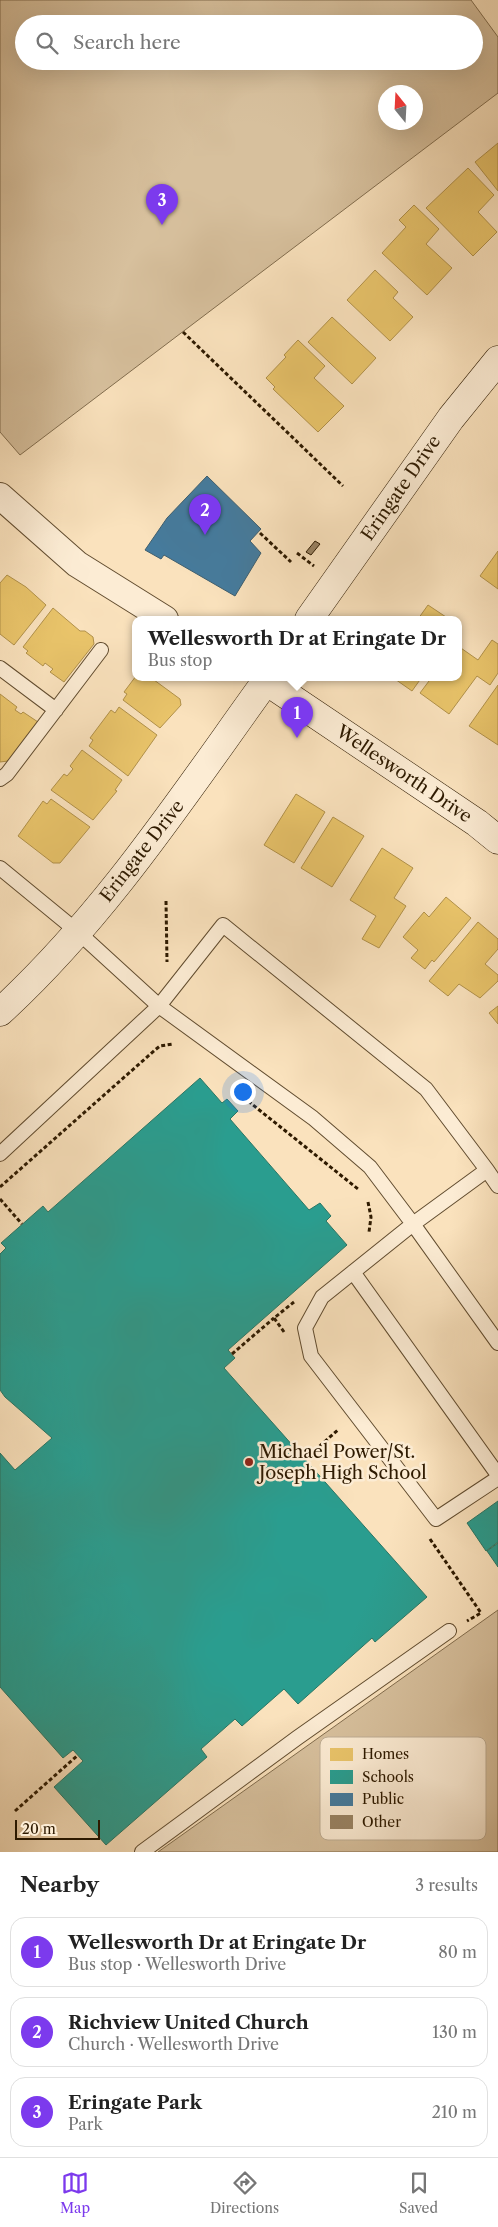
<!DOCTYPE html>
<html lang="en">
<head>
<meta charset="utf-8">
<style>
	body { margin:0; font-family:"Libre Caslon Text",serif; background:#f6f6f6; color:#222 }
	.compass { position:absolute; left:378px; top:85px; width:45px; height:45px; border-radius:50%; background:#fff; box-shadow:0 5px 20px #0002; rotate:342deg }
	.scale { position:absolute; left:15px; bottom:12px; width:85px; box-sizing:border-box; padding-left:5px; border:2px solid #2e1a00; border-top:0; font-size:14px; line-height:18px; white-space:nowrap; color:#2e1a00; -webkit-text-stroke:4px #fcecd4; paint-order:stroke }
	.you { position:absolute; left:242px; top:1091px; width:18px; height:18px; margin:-12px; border:4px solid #fff; border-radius:50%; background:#1a73e8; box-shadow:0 0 0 8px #1a73e833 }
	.badge { display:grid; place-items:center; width:32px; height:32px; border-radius:50%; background:#7c3aed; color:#fff; font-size:16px; font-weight:700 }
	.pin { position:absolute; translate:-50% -41px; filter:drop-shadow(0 1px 2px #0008) }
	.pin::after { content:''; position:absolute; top:26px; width:18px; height:15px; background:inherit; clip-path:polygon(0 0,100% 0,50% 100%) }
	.popup { position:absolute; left:132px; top:616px; width:330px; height:65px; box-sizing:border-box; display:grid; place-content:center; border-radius:10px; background:#fff; filter:drop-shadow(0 1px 4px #0005); font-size:16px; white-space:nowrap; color:#767676 }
	.popup b { font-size:19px; color:#222 }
	.popup::after { content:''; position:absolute; left:50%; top:100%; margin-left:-10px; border:10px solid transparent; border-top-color:#fff }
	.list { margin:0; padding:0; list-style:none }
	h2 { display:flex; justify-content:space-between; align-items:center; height:65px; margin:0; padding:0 20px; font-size:21px }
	h2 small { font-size:16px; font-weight:400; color:#767676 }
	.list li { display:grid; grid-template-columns:32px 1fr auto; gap:15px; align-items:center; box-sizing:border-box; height:70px; margin:0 10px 10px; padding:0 10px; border:1px solid #e0e0e0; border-radius:15px }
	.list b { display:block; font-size:19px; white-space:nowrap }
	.list p { margin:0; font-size:16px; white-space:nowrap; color:#767676 }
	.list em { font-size:16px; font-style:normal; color:#767676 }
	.icon { flex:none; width:28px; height:28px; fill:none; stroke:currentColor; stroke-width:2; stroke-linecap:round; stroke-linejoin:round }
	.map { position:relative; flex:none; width:498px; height:1852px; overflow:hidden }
	.search { position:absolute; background:#fff; box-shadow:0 5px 20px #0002; left:15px; right:15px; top:15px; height:55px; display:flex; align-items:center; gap:12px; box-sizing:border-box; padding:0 18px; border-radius:28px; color:#767676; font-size:19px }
	.sheet { height:305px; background:#fff }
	nav { display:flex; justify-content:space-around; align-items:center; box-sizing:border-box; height:70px; border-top:1px solid #e0e0e0; background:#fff; font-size:14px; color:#767676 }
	nav a { display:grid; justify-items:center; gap:2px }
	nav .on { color:#7c3aed }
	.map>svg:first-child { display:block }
	.green { fill:#d7c09d; stroke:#826d4e; fill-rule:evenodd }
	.homes { fill:#e9c46a; stroke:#b1914a }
	.schools { fill:#2a9d8f; stroke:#2b7664 }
	.public { fill:#457b9d; stroke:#3e5e6e }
	.building { fill:#988262; stroke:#2e1a00 }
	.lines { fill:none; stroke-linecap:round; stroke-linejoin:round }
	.lane-casing { stroke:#614c2f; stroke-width:16 }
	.street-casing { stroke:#614c2f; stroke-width:28 }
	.secondary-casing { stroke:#2e1a00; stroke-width:29 }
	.path { stroke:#2e1a00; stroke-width:3; stroke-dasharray:4 2.5; stroke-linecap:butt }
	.lane { stroke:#fcecd4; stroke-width:14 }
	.street { stroke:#fcecd4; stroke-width:26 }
	.secondary { stroke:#fcecd4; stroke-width:28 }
	.poi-dot { fill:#8f2418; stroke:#fcecd4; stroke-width:2 }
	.labels { text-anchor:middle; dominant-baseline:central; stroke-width:5; stroke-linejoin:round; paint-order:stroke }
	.street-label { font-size:18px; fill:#2e1a00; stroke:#fcecd4 }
	.poi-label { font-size:18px; fill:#2e1a00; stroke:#fcecd4; text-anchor:start }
	.key { fill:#fcecd4; stroke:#bead94; stroke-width:1 }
	.key-label { font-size:14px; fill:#2e1a00 }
</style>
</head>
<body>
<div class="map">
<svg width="498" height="1852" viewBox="0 0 498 1852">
	<rect width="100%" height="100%" fill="#fae2bd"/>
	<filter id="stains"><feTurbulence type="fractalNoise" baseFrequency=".004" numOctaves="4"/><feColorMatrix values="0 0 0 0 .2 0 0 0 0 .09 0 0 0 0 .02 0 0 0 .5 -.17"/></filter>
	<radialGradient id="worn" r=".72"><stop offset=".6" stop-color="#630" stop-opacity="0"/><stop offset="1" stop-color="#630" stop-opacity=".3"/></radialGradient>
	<path class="green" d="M0 0H471L498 37V93L20 455 0 432ZM24 24H474V61H24ZM416 92V122H386V92Z
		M498 1610V1852H158Z"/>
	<path class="homes" d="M498 143V191L475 162Z
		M468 168 494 195 478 212 497 232 473 256 426 208Z
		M414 205 439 229 426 244 452 268 427 295 382 253 406 227 399 220Z
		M375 270 398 292 393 298 413 317 390 341 347 300Z
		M332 317 376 358 352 384 308 342Z
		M298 340 325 366 314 378 344 406 318 432 273 389 275 387 266 378 286 357 284 355Z
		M498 551V589L480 576Z
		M7 575 26 587 46 605 14 645 0 634V583Z
		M428 605 449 619H418Z
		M53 608 80 631H85L93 637 94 644 64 682 50 672 53 669 45 663 43 666 26 653 28 651 23 647Z
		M492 640 498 644V673L490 685 477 676 449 714 420 693 432 677H458V646L478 660Z
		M136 676 150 677 180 699 181 705 160 728 123 700 127 694 124 692Z
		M392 677H422L412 691Z
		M498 685V745L469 726Z
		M0 694 17 707 15 710 21 714 23 712 38 722 8 761 0 762Z
		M119 707 157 735 128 776 89 746 93 740 90 738 111 710 115 713Z
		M82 750 122 780 115 790 117 791 93 820 51 790 64 774 67 776 73 769 70 766Z
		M296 794 325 812 294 863 264 845Z
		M51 799 90 827 60 863H53L18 836 43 801 47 804Z
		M333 817 364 836 332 887 301 868Z
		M382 848 413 868 394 898 406 906 379 948 362 939 376 916 350 900Z
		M446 897 471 918 434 962 432 960 425 969 411 958 418 950 403 937 424 912 429 917Z
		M478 922 498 939V949L485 964 498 975V981L480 998 459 984 448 996 429 981Z
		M498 1006V1024L489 1013Z"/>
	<path class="schools" d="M200 1078 222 1103 227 1099 238 1111 230 1119 309 1210 320 1203 331 1216 326 1221 347 1245 228 1350 235 1358 224 1368 427 1597 375 1642 372 1638 298 1704 284 1689 242 1726 235 1719 201 1749 207 1757 106 1845 54 1787 83 1761 73 1750 63 1758 0 1687V1453L15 1470 52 1438 5 1397 0 1390V1254L6 1248 1 1243 43 1206 48 1212Z
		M498 1501V1542L486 1551 467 1523Z
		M498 1543V1567L487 1551Z"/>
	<path class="public" d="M207 476 261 529 250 541 261 553 235 596 164 555 161 559 145 550 167 518Z"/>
	<path class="building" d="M315 541 320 544 311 555 306 552Z"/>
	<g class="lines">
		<g class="lane-casing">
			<path id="lane" d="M0 668 56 710
				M0 779 7 774 101 650
				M0 868 78 932 159 1006 0 1154
				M223 925 426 1089 487 1170 413 1224 370 1167 313 1118 159 1006Z
				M487 1170 498 1186
				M353 1272 498 1475
				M498 1343 413 1224 322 1297 305 1328 311 1356 436 1519 498 1478
				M142 1852 297 1738 449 1631"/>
		</g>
		<g class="street-casing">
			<path id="street" d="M0 496 77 564 165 619"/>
		</g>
		<g class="secondary-casing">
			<path id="secondary" d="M309 619 451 418 498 360
				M266 681 477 823 498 840
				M0 1012C106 915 185 793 269 677"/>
		</g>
		<path class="path" d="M183 332 343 486
			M260 533 291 562
			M297 553 314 566
			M166 901 167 962
			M238 1093 358 1189
			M0 1187 155 1050 160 1046 173 1044
			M0 1199 22 1224
			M368 1202 371 1217 369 1232
			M284 1332 274 1318 294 1302
			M232 1354 274 1318
			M305 1459 339 1429
			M430 1539 481 1613 467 1621
			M15 1811 78 1755"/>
		<use href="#lane" class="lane"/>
		<use href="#street" class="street"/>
		<use href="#secondary" class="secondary"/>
	</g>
	<circle class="poi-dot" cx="249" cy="1462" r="5"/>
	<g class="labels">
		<g class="street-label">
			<text transform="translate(401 488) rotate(-55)">Eringate Drive</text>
			<text transform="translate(404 774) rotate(34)">Wellesworth Drive</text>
			<text transform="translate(142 851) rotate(-52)">Eringate Drive</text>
		</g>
		<g class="poi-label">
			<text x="259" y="1452">Michael Power/St.<tspan x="259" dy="21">Joseph High School</tspan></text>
		</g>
	</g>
	<rect x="320" y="1737" width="166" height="103" rx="8" class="key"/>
	<rect x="330" y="1748" width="23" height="13" fill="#e9c46a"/>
	<rect x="330" y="1770" width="23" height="14" fill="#2a9d8f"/>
	<rect x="330" y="1793" width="23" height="13" fill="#457b9d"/>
	<rect x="330" y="1815" width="23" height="14" fill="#988262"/>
	<g class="key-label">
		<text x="362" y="1759">Homes</text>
		<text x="362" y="1782">Schools</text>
		<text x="362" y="1804">Public</text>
		<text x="362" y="1827">Other</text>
	</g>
	<rect width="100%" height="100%" filter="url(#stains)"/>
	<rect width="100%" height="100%" fill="url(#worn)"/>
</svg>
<svg class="compass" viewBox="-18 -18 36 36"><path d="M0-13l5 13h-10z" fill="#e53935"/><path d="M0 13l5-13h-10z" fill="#767676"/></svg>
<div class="scale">20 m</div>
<div class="you"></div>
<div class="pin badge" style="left:297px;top:738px">1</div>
<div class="popup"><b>Wellesworth Dr at Eringate Dr</b>Bus stop</div>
<div class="pin badge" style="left:205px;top:535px">2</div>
<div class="pin badge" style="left:162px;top:225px">3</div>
<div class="search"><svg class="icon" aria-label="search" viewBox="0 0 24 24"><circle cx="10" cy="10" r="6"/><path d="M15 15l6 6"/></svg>Search here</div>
</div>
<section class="sheet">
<h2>Nearby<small>3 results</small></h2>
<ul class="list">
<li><span class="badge">1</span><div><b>Wellesworth Dr at Eringate Dr</b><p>Bus stop · Wellesworth Drive</p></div><em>80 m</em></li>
<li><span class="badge">2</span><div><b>Richview United Church</b><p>Church · Wellesworth Drive</p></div><em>130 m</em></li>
<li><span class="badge">3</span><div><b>Eringate Park</b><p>Park</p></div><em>210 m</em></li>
</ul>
</section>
<nav>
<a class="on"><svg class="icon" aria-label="map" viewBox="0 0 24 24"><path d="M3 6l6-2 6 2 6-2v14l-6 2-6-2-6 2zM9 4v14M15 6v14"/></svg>Map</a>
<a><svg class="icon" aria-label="directions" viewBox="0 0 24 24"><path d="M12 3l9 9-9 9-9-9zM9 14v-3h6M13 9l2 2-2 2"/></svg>Directions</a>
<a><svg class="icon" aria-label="saved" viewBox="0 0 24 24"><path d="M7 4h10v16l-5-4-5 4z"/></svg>Saved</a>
</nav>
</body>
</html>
